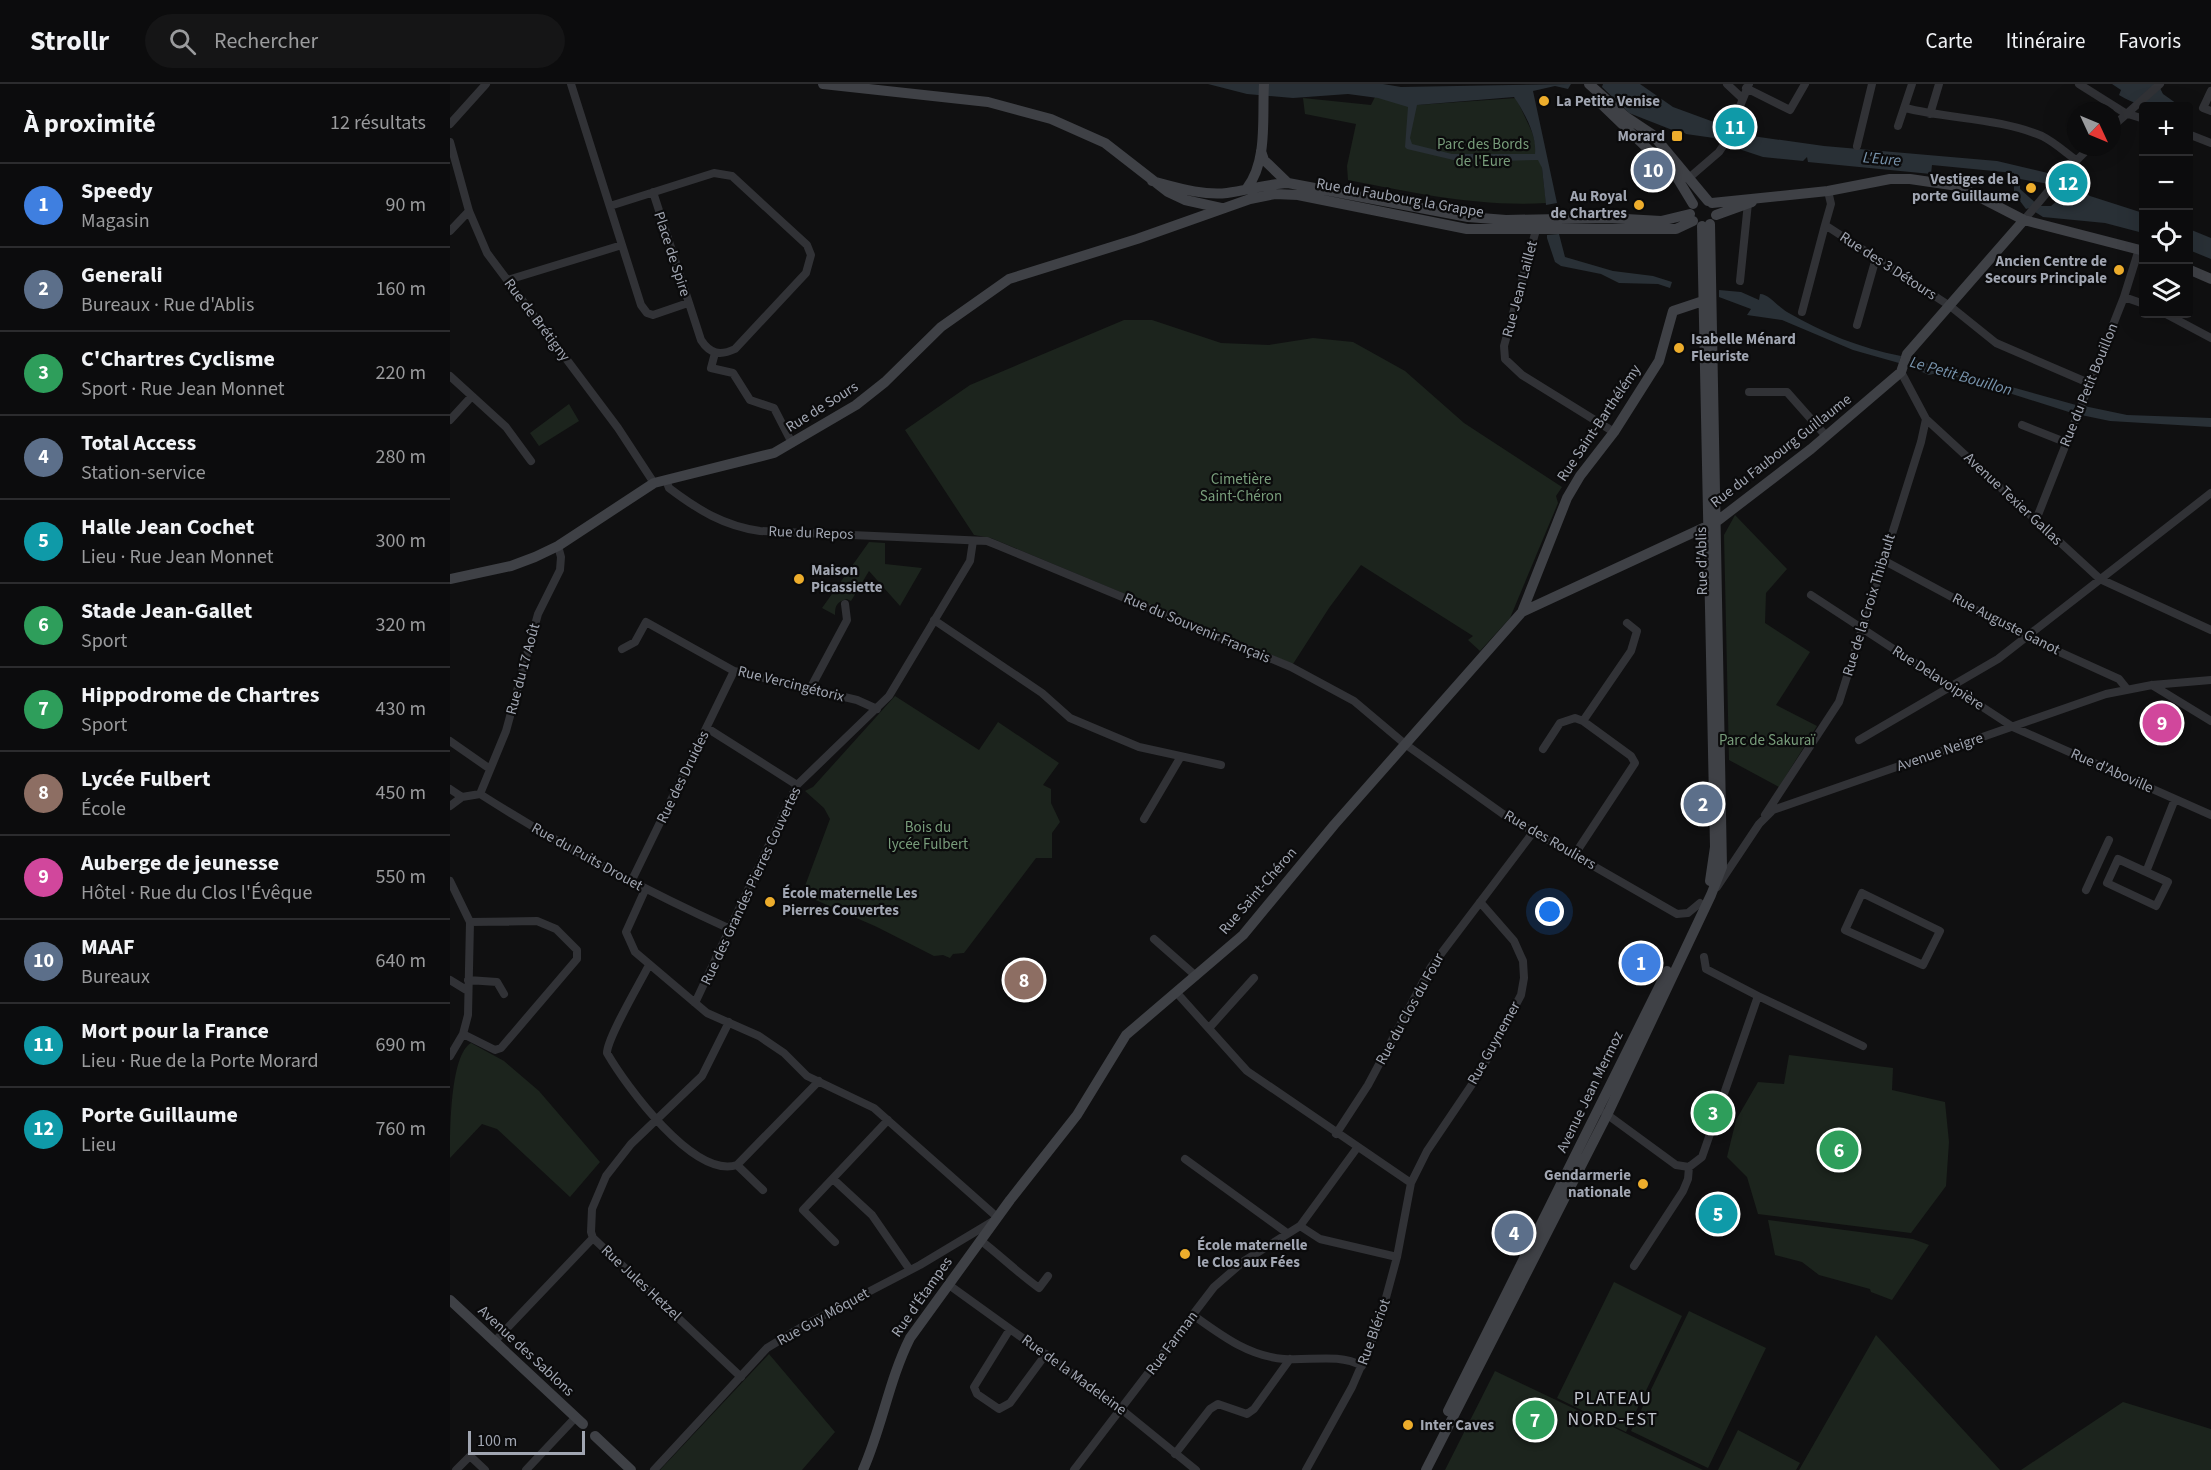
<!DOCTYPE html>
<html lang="fr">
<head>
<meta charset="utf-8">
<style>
	body { margin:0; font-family:"Source Sans 3",sans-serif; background:#151516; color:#f1f3f6 }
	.controls { position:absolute; right:18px; top:18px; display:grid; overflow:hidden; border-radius:6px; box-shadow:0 6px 24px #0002 }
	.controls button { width:54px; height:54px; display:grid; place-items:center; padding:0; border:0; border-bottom:2px solid #2c2c2e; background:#0c0c0d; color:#f1f3f6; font:30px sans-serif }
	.compass { position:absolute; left:1617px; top:18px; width:54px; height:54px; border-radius:50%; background:#0c0c0d; box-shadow:0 6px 24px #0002; rotate:134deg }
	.scale { position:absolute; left:18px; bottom:15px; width:117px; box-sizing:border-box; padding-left:6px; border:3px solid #a1a6b2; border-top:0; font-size:16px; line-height:21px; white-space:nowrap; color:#a1a6b2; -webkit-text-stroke:4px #0b0b0c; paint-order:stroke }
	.you { position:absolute; left:1100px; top:828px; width:21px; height:21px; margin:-15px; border:4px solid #fff; border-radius:50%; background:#1a73e8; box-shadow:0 0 0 9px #1a73e833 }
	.badge { display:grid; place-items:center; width:39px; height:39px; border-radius:50%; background:#ea580c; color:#fff; font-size:20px; font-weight:700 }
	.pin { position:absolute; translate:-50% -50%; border:3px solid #fff; box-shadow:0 2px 6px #0006 }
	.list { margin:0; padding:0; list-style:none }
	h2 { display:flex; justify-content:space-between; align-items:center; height:78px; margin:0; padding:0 24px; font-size:26px }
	h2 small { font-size:20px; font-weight:400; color:#9a9b9d }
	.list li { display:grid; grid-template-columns:39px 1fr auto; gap:18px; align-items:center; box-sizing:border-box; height:84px; padding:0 24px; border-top:2px solid #2c2c2e }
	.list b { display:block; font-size:22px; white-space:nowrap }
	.list p { margin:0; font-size:20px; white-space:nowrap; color:#9a9b9d }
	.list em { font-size:20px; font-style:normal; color:#9a9b9d }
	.icon { flex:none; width:33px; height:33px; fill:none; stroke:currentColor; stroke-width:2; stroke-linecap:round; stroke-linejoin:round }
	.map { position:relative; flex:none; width:1761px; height:1386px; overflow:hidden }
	header { display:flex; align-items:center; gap:36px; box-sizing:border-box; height:84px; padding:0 30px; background:#0c0c0d; border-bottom:2px solid #2c2c2e }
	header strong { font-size:28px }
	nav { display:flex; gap:33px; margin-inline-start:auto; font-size:21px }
	.search { width:420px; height:54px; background:#151516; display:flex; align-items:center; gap:15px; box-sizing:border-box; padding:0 21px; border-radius:33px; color:#9a9b9d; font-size:22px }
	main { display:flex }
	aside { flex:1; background:#0c0c0d }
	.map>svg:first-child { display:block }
	.green { fill:#1c241d }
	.water { fill:#293036; fill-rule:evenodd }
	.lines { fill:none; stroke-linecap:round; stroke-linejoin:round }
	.street { stroke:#313236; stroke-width:8 }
	.secondary { stroke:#3f4146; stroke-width:10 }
	.poi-dot { fill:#edad2c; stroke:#0b0b0c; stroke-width:2 }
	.labels { text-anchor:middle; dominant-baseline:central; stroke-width:4.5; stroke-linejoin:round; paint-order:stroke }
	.poi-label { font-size:15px; font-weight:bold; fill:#a1a6b2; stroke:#0b0b0c; text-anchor:start }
	.park-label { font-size:15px; fill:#789d7b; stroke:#0b0b0c }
	.street-label { font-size:15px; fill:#a1a6b2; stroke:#0b0b0c }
	.water-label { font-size:16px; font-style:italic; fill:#7894ad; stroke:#0b0b0c }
	.quarter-label { font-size:18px; letter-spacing:1.5px; fill:#c2c5ce; stroke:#0b0b0c }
</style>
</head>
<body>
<header>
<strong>Strollr</strong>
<div class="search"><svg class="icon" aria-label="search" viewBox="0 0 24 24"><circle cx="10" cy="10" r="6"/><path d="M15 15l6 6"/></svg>Rechercher</div>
<nav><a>Carte</a><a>Itinéraire</a><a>Favoris</a></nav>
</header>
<main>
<aside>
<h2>À proximité<small>12 résultats</small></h2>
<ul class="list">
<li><span class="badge" style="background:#3f7fe0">1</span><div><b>Speedy</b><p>Magasin</p></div><em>90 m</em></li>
<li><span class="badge" style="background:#5c6f8a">2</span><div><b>Generali</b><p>Bureaux · Rue d'Ablis</p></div><em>160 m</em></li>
<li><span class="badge" style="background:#2e9e5b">3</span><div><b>C'Chartres Cyclisme</b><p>Sport · Rue Jean Monnet</p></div><em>220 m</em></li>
<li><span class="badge" style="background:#5c6f8a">4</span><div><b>Total Access</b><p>Station-service</p></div><em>280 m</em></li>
<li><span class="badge" style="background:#0f9aa8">5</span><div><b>Halle Jean Cochet</b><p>Lieu · Rue Jean Monnet</p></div><em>300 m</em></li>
<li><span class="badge" style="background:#2e9e5b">6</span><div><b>Stade Jean-Gallet</b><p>Sport</p></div><em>320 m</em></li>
<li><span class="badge" style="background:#2e9e5b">7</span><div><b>Hippodrome de Chartres</b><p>Sport</p></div><em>430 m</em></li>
<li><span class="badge" style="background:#8d6e63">8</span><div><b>Lycée Fulbert</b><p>École</p></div><em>450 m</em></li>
<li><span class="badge" style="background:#d1479c">9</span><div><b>Auberge de jeunesse</b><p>Hôtel · Rue du Clos l'Évêque</p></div><em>550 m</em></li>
<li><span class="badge" style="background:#5c6f8a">10</span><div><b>MAAF</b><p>Bureaux</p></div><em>640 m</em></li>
<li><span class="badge" style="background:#0f9aa8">11</span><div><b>Mort pour la France</b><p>Lieu · Rue de la Porte Morard</p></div><em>690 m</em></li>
<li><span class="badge" style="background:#0f9aa8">12</span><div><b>Porte Guillaume</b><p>Lieu</p></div><em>760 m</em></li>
</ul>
</aside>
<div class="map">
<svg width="1761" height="1386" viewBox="0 0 1761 1386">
	<rect width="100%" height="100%" fill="#101011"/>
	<path class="green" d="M925 13 967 21 1066 14 1082 48 1092 84 1096 119C1028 123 965 109 898 96L897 82 906 40 855 30 853 14 921 21Z
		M674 236H702L771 259 819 261 863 254 903 258 955 287 1014 339 1112 403 1106 412 1108 419 1060 534 1030 567 1018 556 1023 552 911 481 879 524 843 580 541 454 524 451 455 346 520 301Z
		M119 320 129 337 89 362 80 349Z
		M1285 431 1337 485 1316 509 1315 539 1360 568 1326 621 1367 642 1329 703 1279 676 1274 451Z
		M419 458 435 459V480L472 484 450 522 419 487 401 517 397 515C387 518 385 521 385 531L372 524Z
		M445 612 529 666 548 638 609 679 593 701 601 705V719L610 738 602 749V774H586L514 869 503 870 500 874 493 871 484 872 427 843 352 810 380 735 374 724 355 707 363 703Z
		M21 959 54 977 89 1007 150 1078 120 1113 47 1045 32 1040 0 1074C0 1047 0 971 21 959Z
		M1339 971 1443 984 1442 1006 1495 1018 1499 1058 1496 1102 1461 1149 1308 1130 1297 1093 1277 1073 1286 1036 1308 998 1334 1000Z
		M1318 1136 1463 1155 1479 1161 1442 1216 1421 1208 1420 1205 1369 1191 1352 1178 1325 1171Z
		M1164 1198 1232 1232 1176 1348 1107 1314Z
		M1239 1227 1316 1264 1258 1384 1181 1347Z
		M1426 1251 1550 1386H1349Z
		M319 1270 385 1348 352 1386H210Z
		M1045 1287 1253 1386H995Z
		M1673 1318 1761 1345V1386H1571Z
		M1288 1346 1350 1379 1346 1386H1268Z"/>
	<path class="water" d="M758 0H933L951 3 1121 0 1118 5 1105 2 1083 7 1107 119 1096 121 1092 84 1088 76 1012 78 957 65 955 63 958 23 928 14 898 10 843 14 797 10ZM1064 13C1074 28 1087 51 1085 70H1002L962 60 960 54 967 21Z
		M1153 0H1190L1223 23 1302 52 1374 62 1547 77 1602 90 1640 112 1693 129V149L1655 139 1593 133 1579 124 1576 125 1564 109V89L1482 81 1481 90 1358 78 1357 73 1353 77 1313 73 1283 63 1280 57 1272 55 1267 57 1264 54 1236 50 1231 46 1230 49 1179 29 1152 3ZM1570 95 1599 100 1613 112 1601 122H1589L1570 105Z
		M1662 0H1708L1713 10 1730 22C1707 22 1689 24 1669 11L1671 6Z
		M1739 145 1761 154V175L1739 166Z
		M1109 150 1115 173 1163 187 1203 192 1222 198 1220 204 1208 200 1169 199 1151 190 1111 182 1105 178 1097 154V151Z
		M1269 206 1291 208 1309 216 1310 210C1319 210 1328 223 1337 228 1373 249 1410 264 1451 272L1449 279 1403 266 1332 236 1297 231 1301 225 1269 213Z
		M1461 275 1626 321 1622 329 1515 295 1487 289 1479 291 1458 282Z
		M1634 322 1677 331 1761 334V343L1660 337 1631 331Z"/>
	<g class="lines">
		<path class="street" d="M121 0 191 221 197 229 203 231 238 219
			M1277 0 1292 14
			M1629 0 1675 29 1694 35
			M1296 4 1340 26 1355 0
			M1761 7 1753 24 1761 27
			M1455 24C1500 35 1549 34 1592 52 1604 58 1615 68 1626 76
			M1480 30 1489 0
			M0 40 36 0
			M1448 42 1462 0
			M1662 43 1710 0
			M1738 50 1761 59
			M0 58 19 127 37 169 168 344 204 399
			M1407 62 1422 0
			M1240 93 1269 68 1275 59 1299 0
			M1378 107 1381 120 1375 141 1500 222 1546 259 1641 300
			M160 122 264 89 282 92 357 161 361 171 356 189 285 265C270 272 260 270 251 256L203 108
			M1574 136 1610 93 1640 63
			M1086 146 1054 262 1055 275 1072 291 1164 348
			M0 147 19 127
			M58 196 172 161
			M1290 197 1298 119
			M1674 213 1694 220
			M1352 228 1375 141
			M1716 230 1761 254
			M1407 241 1426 174
			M265 269 261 284 283 289 300 316 324 324 342 359
			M0 292 56 343 81 377
			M1299 308H1337L1376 352
			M1476 335 1650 495 1761 546
			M0 336 22 312
			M1572 341 1615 358
			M216 396 219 404C248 426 274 442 310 447L537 457 547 461 841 583 904 617 955 660 1053 730 1227 830 1238 829 1250 819
			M1586 436 1674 213 1689 165
			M1433 476 1576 553 1669 595 1677 605
			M1361 511 1563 643 1761 731
			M484 536 592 609 620 634 689 663 771 681
			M172 565 185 558 196 538 284 587 407 616 427 625
			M1702 601 1761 637
			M360 605 397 536 395 520
			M257 644 347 701
			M1409 656 1548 575 1761 409
			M0 657 40 685
			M1093 665 1110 639 1125 634 1133 637
			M0 705 12 713 30 710C110 761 192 805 278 844
			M30 710 56 647 88 530 110 486 111 473 108 462
			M0 722 12 713
			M1315 731 1389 618 1471 358 1476 335 1451 288
			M694 735 730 674
			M1125 770 1185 679 1181 672 1133 637 1181 567 1187 547 1177 539
			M1668 775 1718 798 1706 822 1657 799Z
			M1696 788 1725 715
			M0 797 20 838 18 931 13 950 0 972
			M181 798 284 587
			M1267 803 1309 740 1323 726 1656 610 1702 601 1761 596
			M195 806 176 848 185 868 257 929 309 952 334 969 357 992 424 1024 547 1133
			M1636 806 1659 756
			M1412 809 1490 847 1473 881 1395 846Z
			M704 855 746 892
			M199 881C190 899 157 954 157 969 176 1002 244 1095 287 1081L313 1106
			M0 896 18 907
			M18 896 47 898 54 910
			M726 908 797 987 961 1099
			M1308 912 1413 962
			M245 919 347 701 439 612 520 477 523 457
			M760 943 804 894
			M13 950 45 966 51 964 127 875V866L106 845 87 837 20 838
			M1155 1029 1226 1081 1239 1083 1252 1073 1308 912 1256 885 1254 873
			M886 1050 918 1001 981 883 1084 747
			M735 1075 837 1149
			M287 1081 369 997
			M383 1095 422 1131 460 1186
			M850 1142 870 1155 947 1173
			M143 1154 141 1148 142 1125 156 1092 181 1060 252 992 279 938
			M143 1154 291 1293
			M530 1156C551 1172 568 1189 589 1204L598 1192
			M385 1158 353 1126 438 1036
			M1184 1182 1233 1107 1238 1095 1239 1083
			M499 1201 671 1325 746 1386
			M743 1231C771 1251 798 1272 834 1275 860 1277 889 1269 912 1282
			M560 1245 524 1303 527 1310 549 1325 560 1319 596 1270
			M44 1258 143 1154
			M725 1370 760 1325 768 1320 797 1330 804 1325 840 1275
			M6 1386 20 1372 35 1386
			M76 1386 125 1334
			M204 1386 317 1264 355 1241 470 1181 545 1136
			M624 1386 764 1203 794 1177 850 1142 907 1064
			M856 1386 902 1303 928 1243 947 1173 961 1099 977 1067 1029 990 1071 911 1074 894 1073 877 1064 857 1030 818"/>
		<path class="secondary" d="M373 0 538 18 601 35 655 59 718 108 735 116 771 124
			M1139 0 1176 33 1203 51 1258 117
			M1146 15 1226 92 1243 120
			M811 67 814 76 838 99
			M702 97C725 103 753 112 777 109 798 106 817 100 838 99L1018 133 1056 136 1158 134 1211 137 1240 130
			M797 104C818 77 812 33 814 0
			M1262 119 1378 107 1440 95H1460L1508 102 1574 136 1694 167
			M1266 131 1302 118
			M1252 142 1265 763 1260 797
			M1738 185 1761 195
			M0 495 61 482 85 473 108 462 204 399 324 369 406 321 435 298 491 243 559 195 687 155 800 115 825 110 848 111 1017 145H1226L1243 137
			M1072 528 1266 438 1361 365 1451 288 1457 270 1574 136
			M0 1216 133 1340
			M998 1327 1217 887
			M145 1352 181 1386
			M413 1386C432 1343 439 1296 460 1254L560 1116 627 1031 676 951 793 851 884 741 1072 528 1117 414 1130 392 1164 348 1209 277 1223 227 1253 217
			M976 1386 1157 1031 1261 811 1272 783 1260 140"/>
	</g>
	<g class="poi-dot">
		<circle cx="1094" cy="17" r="6"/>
		<rect x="1221" y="46" width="12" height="12" rx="3"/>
		<circle cx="1581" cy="104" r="6"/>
		<circle cx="1189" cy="121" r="6"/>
		<circle cx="1669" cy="186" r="6"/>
		<circle cx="1229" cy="264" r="6"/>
		<circle cx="349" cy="495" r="6"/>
		<circle cx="320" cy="818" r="6"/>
		<circle cx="1193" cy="1100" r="6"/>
		<circle cx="735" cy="1170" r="6"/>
		<circle cx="958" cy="1341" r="6"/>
	</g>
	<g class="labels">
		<g class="poi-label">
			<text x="1106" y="17">La Petite Venise</text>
			<text x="1215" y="52" text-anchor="end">Morard</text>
			<text x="1569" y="95" text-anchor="end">Vestiges de la<tspan x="1569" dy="17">porte Guillaume</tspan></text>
			<text x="1177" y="112" text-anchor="end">Au Royal<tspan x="1177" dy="17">de Chartres</tspan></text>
			<text x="1657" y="177" text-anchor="end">Ancien Centre de<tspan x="1657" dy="17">Secours Principale</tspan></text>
			<text x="1241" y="255">Isabelle Ménard<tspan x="1241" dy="17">Fleuriste</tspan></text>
			<text x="361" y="486">Maison<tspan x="361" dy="17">Picassiette</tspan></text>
			<text x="332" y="809">École maternelle Les<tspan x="332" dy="17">Pierres Couvertes</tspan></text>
			<text x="1181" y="1091" text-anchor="end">Gendarmerie<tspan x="1181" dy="17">nationale</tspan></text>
			<text x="747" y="1161">École maternelle<tspan x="747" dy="17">le Clos aux Fées</tspan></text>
			<text x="970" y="1341">Inter Caves</text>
		</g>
		<g class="park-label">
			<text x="1033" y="60">Parc des Bords<tspan x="1033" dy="17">de l'Eure</tspan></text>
			<text x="791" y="395">Cimetière<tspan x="791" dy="17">Saint-Chéron</tspan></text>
			<text x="1317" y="656">Parc de Sakuraï</text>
			<text x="478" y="743">Bois du<tspan x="478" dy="17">lycée Fulbert</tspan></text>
		</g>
		<g class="street-label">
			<text transform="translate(950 114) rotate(10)">Rue du Faubourg la Grappe</text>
			<text transform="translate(222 170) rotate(72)">Place de Spire</text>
			<text transform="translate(1438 182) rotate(33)">Rue des 3 Détours</text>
			<text transform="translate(1070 205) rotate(-75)">Rue Jean Laillet</text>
			<text transform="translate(87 236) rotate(53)">Rue de Brétigny</text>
			<text transform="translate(1639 301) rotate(-68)">Rue du Petit Bouillon</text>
			<text transform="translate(372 323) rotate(-32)">Rue de Sours</text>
			<text transform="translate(1149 339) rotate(-56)">Rue Saint-Barthélémy</text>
			<text transform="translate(1331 367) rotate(-38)">Rue du Faubourg Guillaume</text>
			<text transform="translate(1563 415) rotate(43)">Avenue Texier Gallas</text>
			<text transform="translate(361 449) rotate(2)">Rue du Repos</text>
			<text transform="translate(1252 477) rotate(-91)">Rue d'Ablis</text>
			<text transform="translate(1419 521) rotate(-73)">Rue de la Croix Thibault</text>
			<text transform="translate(1556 540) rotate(27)">Rue Auguste Ganot</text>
			<text transform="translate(747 544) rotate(23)">Rue du Souvenir Français</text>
			<text transform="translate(73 585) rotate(-75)">Rue du 17 Août</text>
			<text transform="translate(1488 594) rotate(33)">Rue Delavoipière</text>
			<text transform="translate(341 600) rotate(14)">Rue Vercingétorix</text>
			<text transform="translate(1490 668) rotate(-19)">Avenue Neigre</text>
			<text transform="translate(1662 687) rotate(24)">Rue d'Aboville</text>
			<text transform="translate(233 693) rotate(-64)">Rue des Druides</text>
			<text transform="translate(1100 756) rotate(30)">Rue des Rouliers</text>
			<text transform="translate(137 773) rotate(29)">Rue du Puits Drouet</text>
			<text transform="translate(301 802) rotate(-65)">Rue des Grandes Pierres Couvertes</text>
			<text transform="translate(808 807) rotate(-49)">Rue Saint-Chéron</text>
			<text transform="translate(960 925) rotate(-61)">Rue du Clos du Four</text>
			<text transform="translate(1044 959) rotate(-61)">Rue Guynemer</text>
			<text transform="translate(1140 1008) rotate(-64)">Avenue Jean Mermoz</text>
			<text transform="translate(191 1199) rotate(43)">Rue Jules Hetzel</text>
			<text transform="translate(472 1213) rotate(-55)">Rue d'Étampes</text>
			<text transform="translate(373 1233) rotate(-29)">Rue Guy Môquet</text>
			<text transform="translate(924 1248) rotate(-70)">Rue Blériot</text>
			<text transform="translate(722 1259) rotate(-53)">Rue Farman</text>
			<text transform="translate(76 1267) rotate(43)">Avenue des Sablons</text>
			<text transform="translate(624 1291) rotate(36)">Rue de la Madeleine</text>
		</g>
		<g class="water-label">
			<text transform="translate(1432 75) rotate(5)">L'Eure</text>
			<text transform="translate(1511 292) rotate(16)">Le Petit Bouillon</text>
		</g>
		<g class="quarter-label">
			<text x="1163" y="1314">PLATEAU<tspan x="1163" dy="21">NORD-EST</tspan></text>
		</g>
	</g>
</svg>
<div class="controls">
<button>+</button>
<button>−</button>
<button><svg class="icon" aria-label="locate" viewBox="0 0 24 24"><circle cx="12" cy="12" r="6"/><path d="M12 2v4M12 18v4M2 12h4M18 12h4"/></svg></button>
<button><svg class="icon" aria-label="layers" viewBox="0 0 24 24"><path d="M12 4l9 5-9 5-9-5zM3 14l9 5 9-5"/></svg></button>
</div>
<svg class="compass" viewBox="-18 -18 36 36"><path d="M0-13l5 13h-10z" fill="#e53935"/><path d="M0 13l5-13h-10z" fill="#9a9b9d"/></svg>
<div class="scale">100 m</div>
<div class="you"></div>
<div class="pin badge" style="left:1191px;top:879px;background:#3f7fe0">1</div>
<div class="pin badge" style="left:1253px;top:720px;background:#5c6f8a">2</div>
<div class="pin badge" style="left:1263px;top:1029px;background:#2e9e5b">3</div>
<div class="pin badge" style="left:1064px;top:1149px;background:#5c6f8a">4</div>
<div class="pin badge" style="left:1268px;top:1130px;background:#0f9aa8">5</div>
<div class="pin badge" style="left:1389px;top:1066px;background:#2e9e5b">6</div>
<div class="pin badge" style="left:1085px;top:1336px;background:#2e9e5b">7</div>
<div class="pin badge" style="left:574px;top:896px;background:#8d6e63">8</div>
<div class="pin badge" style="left:1712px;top:639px;background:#d1479c">9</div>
<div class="pin badge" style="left:1203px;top:86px;background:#5c6f8a">10</div>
<div class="pin badge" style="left:1285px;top:43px;background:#0f9aa8">11</div>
<div class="pin badge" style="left:1618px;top:99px;background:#0f9aa8">12</div>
</div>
</main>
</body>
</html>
